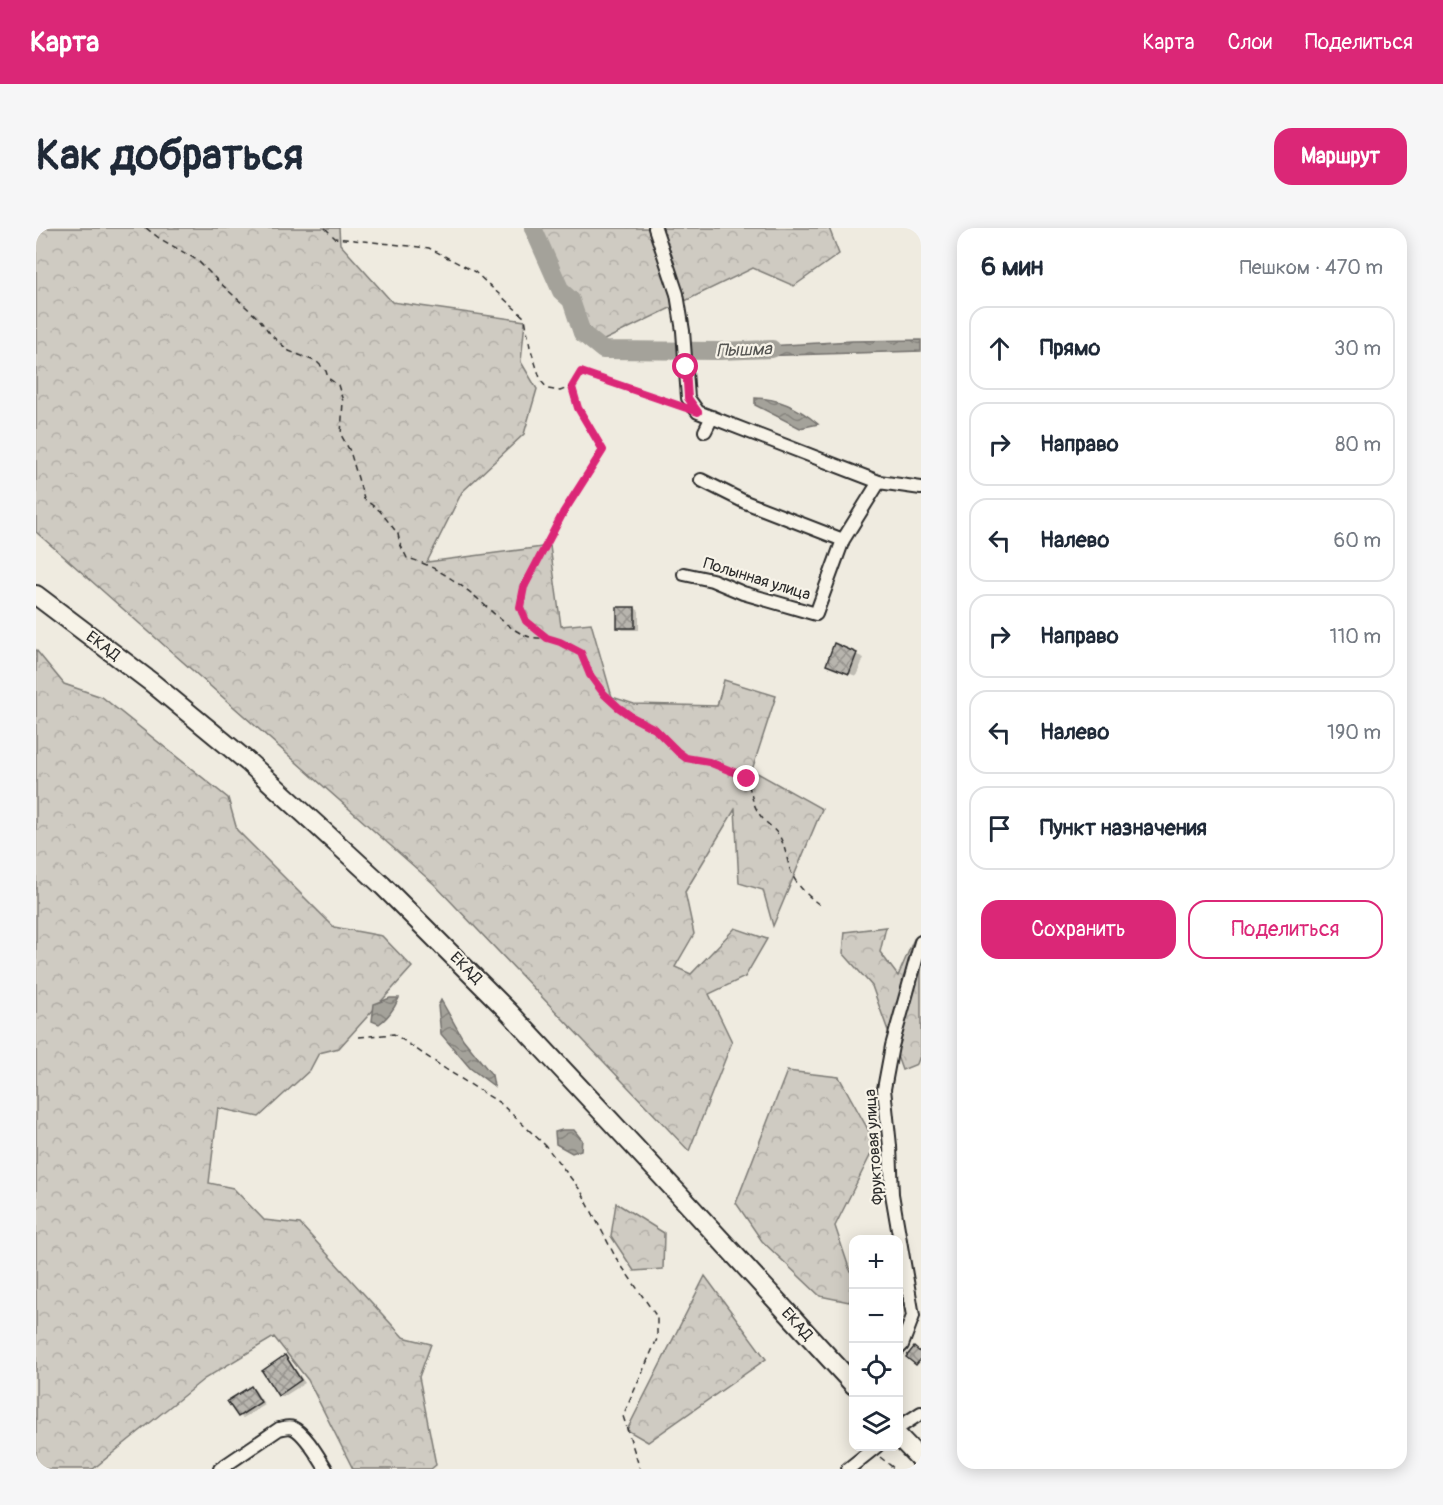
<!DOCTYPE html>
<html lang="ru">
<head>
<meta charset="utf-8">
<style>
	body { margin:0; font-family:Pangolin,sans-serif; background:#f6f6f7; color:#1f2937 }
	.controls { position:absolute; right:18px; bottom:18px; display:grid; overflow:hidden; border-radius:12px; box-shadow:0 3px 15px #0003 }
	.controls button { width:54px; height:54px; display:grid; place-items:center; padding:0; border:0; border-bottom:2px solid #e0e1e3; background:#fff; color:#1f2937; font:30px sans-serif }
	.stop { position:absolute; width:18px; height:18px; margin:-14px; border:4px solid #db2777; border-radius:50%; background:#fff }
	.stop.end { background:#db2777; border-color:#fff; box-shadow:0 2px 6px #0008 }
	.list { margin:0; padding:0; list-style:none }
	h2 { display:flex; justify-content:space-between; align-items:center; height:78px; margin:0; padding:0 24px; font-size:26px }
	h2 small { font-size:20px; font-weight:400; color:#747a83 }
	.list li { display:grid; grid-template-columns:39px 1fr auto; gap:18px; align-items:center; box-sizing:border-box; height:84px; margin:0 12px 12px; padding:0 12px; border:2px solid #e0e1e3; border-radius:18px }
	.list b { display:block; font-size:22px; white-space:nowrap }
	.list em { font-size:20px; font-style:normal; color:#747a83 }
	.actions { display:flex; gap:12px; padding:18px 24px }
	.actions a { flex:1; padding:14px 0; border:2px solid #db2777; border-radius:18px; text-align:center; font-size:21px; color:#db2777 }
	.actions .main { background:#db2777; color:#fff }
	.icon { flex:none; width:33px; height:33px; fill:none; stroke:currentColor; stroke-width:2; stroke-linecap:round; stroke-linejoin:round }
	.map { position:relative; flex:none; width:885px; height:1241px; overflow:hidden; border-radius:18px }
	header { display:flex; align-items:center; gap:36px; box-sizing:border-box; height:84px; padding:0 30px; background:#db2777; color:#fff }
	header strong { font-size:28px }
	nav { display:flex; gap:33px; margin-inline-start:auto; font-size:21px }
	.intro { display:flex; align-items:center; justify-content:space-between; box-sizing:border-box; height:144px; padding:0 36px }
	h1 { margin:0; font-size:42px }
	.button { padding:15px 27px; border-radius:18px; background:#db2777; color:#fff; font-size:21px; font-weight:700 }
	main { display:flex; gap:36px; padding:0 36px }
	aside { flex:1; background:#fff; border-radius:18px; box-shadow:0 3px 15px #0003 }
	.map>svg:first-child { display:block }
	.forest { fill:url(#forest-crowns); stroke:#7d7b76; stroke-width:1.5 }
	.water { fill:url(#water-waves); stroke:#74726e; stroke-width:1.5 }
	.shadow { fill:#0003 }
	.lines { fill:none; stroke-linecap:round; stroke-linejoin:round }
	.river { stroke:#a4a29a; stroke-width:18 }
	.building { fill:url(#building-cross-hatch); stroke:#2b2b2b; stroke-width:1.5 }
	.minor-casing { stroke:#2b2b2b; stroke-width:16 }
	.highway-casing { stroke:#2b2b2b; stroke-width:22 }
	.path { stroke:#2b2b2b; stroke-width:1.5; stroke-dasharray:6 4.5; stroke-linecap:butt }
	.minor { stroke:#f7f3e8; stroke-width:12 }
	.highway { stroke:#f7f3e8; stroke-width:18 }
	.route { stroke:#db2777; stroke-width:8 }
	.labels { text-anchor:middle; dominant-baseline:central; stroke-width:4.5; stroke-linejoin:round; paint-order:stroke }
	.street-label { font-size:16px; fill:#2b2b2b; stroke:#f7f3e8 }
	.water-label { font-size:18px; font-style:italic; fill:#555552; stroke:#f7f3e8 }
</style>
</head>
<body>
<header>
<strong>Карта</strong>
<nav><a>Карта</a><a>Слои</a><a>Поделиться</a></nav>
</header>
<div class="intro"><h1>Как добраться</h1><a class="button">Маршрут</a></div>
<main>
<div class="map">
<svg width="885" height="1241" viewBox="0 0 885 1241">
	<defs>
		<pattern id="forest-crowns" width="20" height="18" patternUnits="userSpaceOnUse" patternTransform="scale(1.5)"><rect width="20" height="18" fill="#cfcbc2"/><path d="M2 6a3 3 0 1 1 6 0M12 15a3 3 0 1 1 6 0" fill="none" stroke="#b2aea7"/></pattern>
		<pattern id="water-waves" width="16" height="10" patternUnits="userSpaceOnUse" patternTransform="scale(1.5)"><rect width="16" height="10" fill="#a4a29a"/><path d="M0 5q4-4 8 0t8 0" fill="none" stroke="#86847e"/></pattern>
		<pattern id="building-cross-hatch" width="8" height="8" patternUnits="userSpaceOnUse" patternTransform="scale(1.5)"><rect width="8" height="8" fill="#b8b5ae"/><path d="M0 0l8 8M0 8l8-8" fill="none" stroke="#96938e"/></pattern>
	</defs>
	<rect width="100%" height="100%" fill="#efebe0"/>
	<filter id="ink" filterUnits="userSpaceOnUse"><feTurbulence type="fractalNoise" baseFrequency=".0167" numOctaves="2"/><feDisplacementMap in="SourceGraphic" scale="12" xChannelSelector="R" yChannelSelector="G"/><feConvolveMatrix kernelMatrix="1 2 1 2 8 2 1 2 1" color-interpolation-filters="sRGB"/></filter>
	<g filter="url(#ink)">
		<path class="forest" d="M0 0H303L304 16 356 74 489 93 485 134 501 161 488 206 426 264 391 334 514 318 525 398 555 395 576 469 598 476 681 478 688 452 740 468 716 542 786 581 737 698 727 662 703 655 699 581 649 664 658 706 639 739 655 746 699 700 731 711 709 749 673 766 696 814 653 923 398 656 0 304Z
			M499 0H793L803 26 758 58 717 40 562 115 511 27Z
			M0 422 28 456 66 469 192 570 201 602 298 699 346 708 376 739 303 820 283 825 274 842 223 889 182 880 173 955 197 960 228 992 264 996 367 1109 395 1116 383 1149 400 1237 395 1241H317L272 1152 238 1109 168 1151 57 1241H0Z
			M850 699 844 724 862 748 878 711 885 717V825L881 836 866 842 836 758 807 725 809 704Z
			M751 843 803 849 840 916 799 998 813 1040 817 1048V1066L813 1074 784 1068 726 1013 700 975Z
			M580 975 628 1005 627 1041 598 1043 575 1008Z
			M669 1048 730 1131 612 1214 591 1202Z"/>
		<path class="water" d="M885 112V123L715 128 713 119 816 113Z
			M719 170C743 170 763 180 782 196L764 200 719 177Z
			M354 770H363C358 781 353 789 343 796L336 793 338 776Z
			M405 772 427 811 456 847 458 858 434 840 405 806 402 778Z
			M526 902H538L546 912 545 922 536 925 520 916 519 904Z"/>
		<path class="shadow" d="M599 380 603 383V402H587L582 399Z
			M799 417 828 430 820 448 799 440Z
			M249 1129 253 1132 269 1155 247 1169 243 1167Z
			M215 1159 219 1162 229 1177 207 1190 203 1188Z"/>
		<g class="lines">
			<path class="river" d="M497 0 525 63 535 72 546 105 567 122 683 123 736 121"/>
		</g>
		<path class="building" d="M581 379H599V400H581Z
			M798 415 821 425 813 446 790 437Z
			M878 1119 885 1125V1131L880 1137 870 1129Z
			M249 1127 265 1152 242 1168 226 1143Z
			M215 1158 225 1174 202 1189 191 1173Z"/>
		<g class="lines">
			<g class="minor-casing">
				<path id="minor" d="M619 0 641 66 647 103 652 170 662 184 843 254 885 260
					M669 203 676 189
					M665 252 709 274 807 312
					M648 346 676 352 707 365 780 386 807 312 843 254
					M862 1121 866 1117 877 1088 856 966 854 918 848 861 856 818 885 714
					M862 1200 885 1185
					M184 1241 243 1201C248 1200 252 1198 257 1200 269 1205 283 1230 290 1241
					M812 1241 841 1218"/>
			</g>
			<g class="highway-casing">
				<path id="highway" d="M0 367 115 454 212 534 346 657 472 783 650 974 818 1157
					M862 1208 885 1232"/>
			</g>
			<path class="path" d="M110 0 123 10 161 32 182 53 223 91 236 108 253 123 281 134 290 143 292 150 302 157 307 173 305 207 314 223 328 271 344 283 362 306 364 316 371 330C393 335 417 351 435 365 452 379 473 403 494 409 499 410 504 410 508 410
				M289 0 299 10 393 20 439 44 489 90 494 119 505 153 512 161 524 163 537 158
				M642 177 545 144 536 159 541 180 567 222 527 285 488 359 484 379 490 392 511 410 524 414 545 425 554 447 568 466 582 479 596 489 619 501 642 524 650 530 673 534 700 545 711 551C715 563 716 576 724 587 730 596 740 601 745 611 749 620 751 630 753 638 758 656 771 667 785 678
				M323 809 358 806 411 842 464 875 509 917 545 963 580 1030 621 1089V1111L587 1188 604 1241
				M844 1229 859 1241"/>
			<use href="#minor" class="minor"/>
			<use href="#highway" class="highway"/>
		</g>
	</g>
	<g class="lines" filter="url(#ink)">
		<path class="route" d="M650 139 652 170 662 184 545 144 536 159 542 180 567 222 527 285 488 359 484 379 490 393 511 410 524 414 545 425 554 447 568 466 582 479 596 489 619 501 642 524 650 530 673 534 700 545 711 551"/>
	</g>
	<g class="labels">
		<g class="street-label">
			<text transform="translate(721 351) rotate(17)">Полынная улица</text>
			<text transform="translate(67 418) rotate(37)">ЕКАД</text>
			<text transform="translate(430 740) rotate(45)">ЕКАД</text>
			<text transform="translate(838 919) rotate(-94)">Фруктовая улица</text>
			<text transform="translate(761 1096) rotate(48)">ЕКАД</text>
		</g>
		<g class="water-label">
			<text transform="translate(708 122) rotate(-2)">Пышма</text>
		</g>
	</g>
</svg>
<div class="controls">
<button>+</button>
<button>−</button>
<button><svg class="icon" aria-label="locate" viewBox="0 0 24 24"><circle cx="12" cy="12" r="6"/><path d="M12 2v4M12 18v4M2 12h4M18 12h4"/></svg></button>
<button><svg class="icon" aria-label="layers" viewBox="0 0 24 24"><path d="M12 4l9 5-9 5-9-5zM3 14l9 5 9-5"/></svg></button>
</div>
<div class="stop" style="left:650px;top:139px"></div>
<div class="stop end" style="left:711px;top:551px"></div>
</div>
<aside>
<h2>6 мин<small>Пешком · 470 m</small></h2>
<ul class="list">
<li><svg class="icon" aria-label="ahead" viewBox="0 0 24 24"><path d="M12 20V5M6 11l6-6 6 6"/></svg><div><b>Прямо</b></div><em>30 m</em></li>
<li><svg class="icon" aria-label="right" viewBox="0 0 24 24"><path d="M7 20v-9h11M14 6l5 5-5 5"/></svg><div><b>Направо</b></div><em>80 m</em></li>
<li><svg class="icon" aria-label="left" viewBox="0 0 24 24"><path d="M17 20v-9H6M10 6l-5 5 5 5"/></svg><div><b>Налево</b></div><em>60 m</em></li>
<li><svg class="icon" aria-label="right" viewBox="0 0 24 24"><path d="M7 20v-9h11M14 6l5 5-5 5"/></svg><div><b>Направо</b></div><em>110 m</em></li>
<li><svg class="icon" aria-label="left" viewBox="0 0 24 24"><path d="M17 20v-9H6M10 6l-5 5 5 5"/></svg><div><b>Налево</b></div><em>190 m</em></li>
<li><svg class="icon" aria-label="arrive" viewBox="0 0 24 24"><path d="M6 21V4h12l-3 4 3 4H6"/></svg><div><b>Пункт назначения</b></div></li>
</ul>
<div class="actions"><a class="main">Сохранить</a><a>Поделиться</a></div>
</aside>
</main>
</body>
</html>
